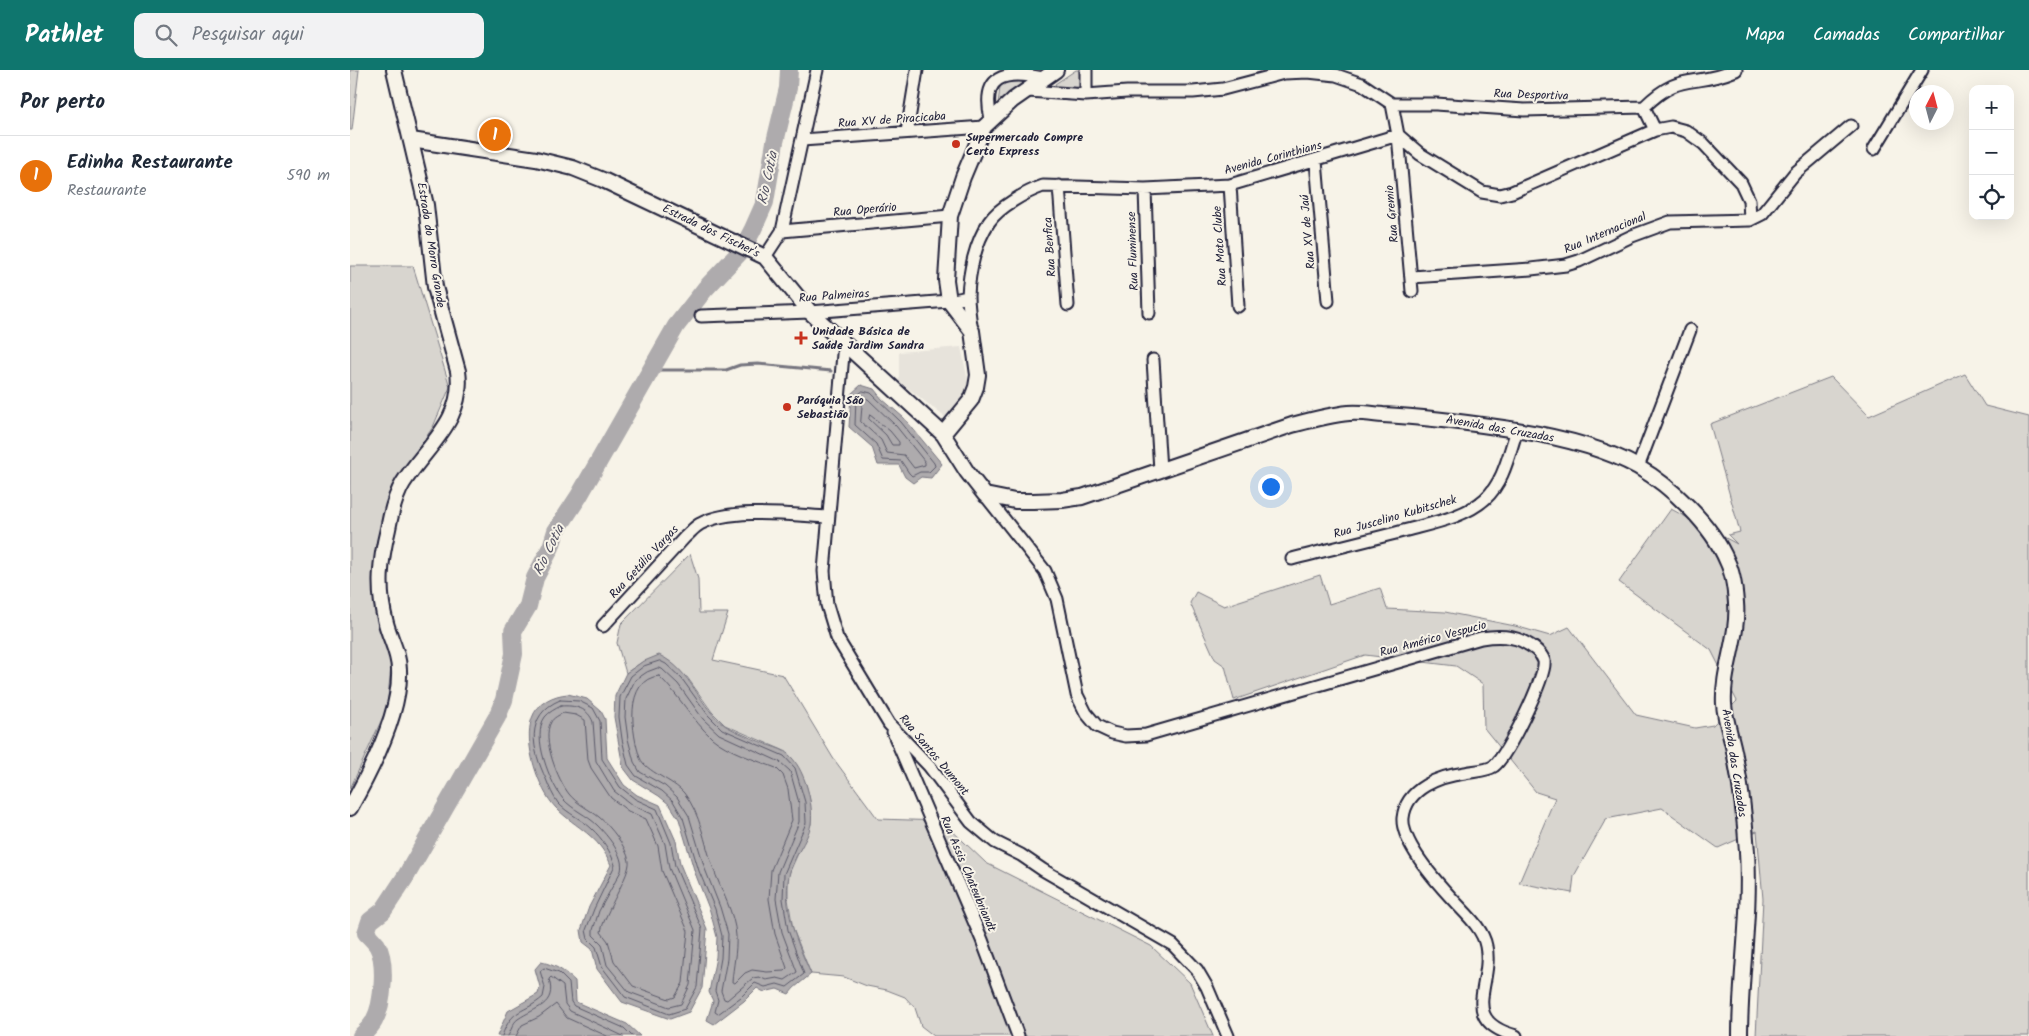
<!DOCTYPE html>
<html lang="pt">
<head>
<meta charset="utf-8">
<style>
	body { margin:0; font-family:Kalam,sans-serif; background:#f2f2f3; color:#1f2937 }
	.controls { position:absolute; right:15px; top:15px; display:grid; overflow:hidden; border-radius:10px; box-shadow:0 5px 20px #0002 }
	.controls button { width:45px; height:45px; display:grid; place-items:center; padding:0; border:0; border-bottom:1px solid #e0e1e3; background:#fff; color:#1f2937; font:25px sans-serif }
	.compass { position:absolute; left:1559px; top:15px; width:45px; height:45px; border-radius:50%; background:#fff; box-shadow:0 5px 20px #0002; rotate:6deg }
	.you { position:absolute; left:920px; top:416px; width:18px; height:18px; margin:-12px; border:4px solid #fff; border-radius:50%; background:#1a73e8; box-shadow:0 0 0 8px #1a73e833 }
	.badge { display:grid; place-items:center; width:32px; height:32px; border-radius:50%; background:#0f766e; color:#fff; font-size:16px; font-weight:700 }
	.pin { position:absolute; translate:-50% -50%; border:2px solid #fff; box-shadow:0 1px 5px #0006 }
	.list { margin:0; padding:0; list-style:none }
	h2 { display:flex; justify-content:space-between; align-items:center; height:65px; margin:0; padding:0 20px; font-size:21px }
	h2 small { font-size:16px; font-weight:400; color:#747a83 }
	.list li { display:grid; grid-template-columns:32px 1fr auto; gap:15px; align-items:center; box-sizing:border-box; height:80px; padding:0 20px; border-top:1px solid #e0e1e3 }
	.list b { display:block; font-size:19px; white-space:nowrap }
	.list p { margin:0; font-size:16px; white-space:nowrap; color:#747a83 }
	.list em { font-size:16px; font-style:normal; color:#747a83 }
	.icon { flex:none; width:28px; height:28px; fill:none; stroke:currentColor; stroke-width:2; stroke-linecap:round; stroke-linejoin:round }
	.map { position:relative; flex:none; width:1679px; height:966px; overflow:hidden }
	header { display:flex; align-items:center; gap:30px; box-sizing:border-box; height:70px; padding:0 25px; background:#0f766e; color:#fff }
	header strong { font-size:24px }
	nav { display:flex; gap:28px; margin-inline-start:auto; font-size:18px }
	.search { width:350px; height:45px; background:#f2f2f3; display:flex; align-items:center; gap:12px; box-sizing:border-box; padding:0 18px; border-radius:10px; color:#747a83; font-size:19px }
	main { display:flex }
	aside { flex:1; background:#fff }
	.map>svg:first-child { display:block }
	.built { fill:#e7e3db }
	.green { fill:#d8d5cf; stroke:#7d7c85 }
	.water { fill:#aeabad; stroke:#76747f }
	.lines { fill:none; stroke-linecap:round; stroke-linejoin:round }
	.shore { stroke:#5a5969; stroke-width:1 }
	.stream { stroke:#76747f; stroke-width:3 }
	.river { stroke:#aeabad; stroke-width:18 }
	.minor-casing { stroke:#22223b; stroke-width:15 }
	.tertiary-casing { stroke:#22223b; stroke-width:18 }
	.minor { stroke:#f7f3e8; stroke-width:11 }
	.tertiary { stroke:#f7f3e8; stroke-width:14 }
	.poi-dot { fill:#c8321e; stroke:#f7f3e8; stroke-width:2 }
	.labels { text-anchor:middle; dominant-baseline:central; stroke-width:4; stroke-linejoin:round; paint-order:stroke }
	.street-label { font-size:12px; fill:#22223b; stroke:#f7f3e8 }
	.poi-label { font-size:12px; font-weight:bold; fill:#22223b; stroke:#f7f3e8; text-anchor:start }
	.water-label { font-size:14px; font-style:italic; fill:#535263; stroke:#f7f3e8 }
</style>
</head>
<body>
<header>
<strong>Pathlet</strong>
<div class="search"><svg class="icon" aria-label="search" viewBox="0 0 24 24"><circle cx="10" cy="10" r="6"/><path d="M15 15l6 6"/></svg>Pesquisar aqui</div>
<nav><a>Mapa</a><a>Camadas</a><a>Compartilhar</a></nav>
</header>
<main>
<aside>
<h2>Por perto<small></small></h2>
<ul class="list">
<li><span class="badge" style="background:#e8710a">1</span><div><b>Edinha Restaurante</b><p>Restaurante</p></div><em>590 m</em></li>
</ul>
</aside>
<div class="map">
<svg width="1679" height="966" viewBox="0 0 1679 966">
	<rect width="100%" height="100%" fill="#f7f3e8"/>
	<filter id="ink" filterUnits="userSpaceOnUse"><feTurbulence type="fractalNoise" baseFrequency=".02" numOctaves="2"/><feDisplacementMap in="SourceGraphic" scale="10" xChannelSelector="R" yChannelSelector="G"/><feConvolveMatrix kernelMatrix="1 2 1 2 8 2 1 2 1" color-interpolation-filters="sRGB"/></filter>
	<g filter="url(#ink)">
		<path class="built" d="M611 277 618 312 613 325 596 348 549 311V282Z"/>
		<path class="green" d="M0 0H9L2 60H0Z
			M726 0H729L731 17 707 19 705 14Z
			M656 10 679 11 648 34 650 17Z
			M0 196H63L100 317 83 357 45 412 24 500 41 596 37 638 0 719Z
			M1615 304 1635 336 1679 347V966H1406L1413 829 1407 761 1368 778 1312 738 1256 749 1224 806 1222 823 1169 813 1205 728 1186 722 1134 658 1133 614 1106 596 1015 585 884 630 875 596 865 589 840 533 846 522 874 536 970 505 979 534 1030 518 1037 539 1095 542 1165 556 1200 566 1219 557 1286 645 1345 658 1363 655 1387 631 1361 580 1269 512 1321 439 1387 474 1378 465 1390 462 1360 354 1481 307 1519 346Z
			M340 484 348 509 349 543H378L363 590 433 605 483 688 528 749 592 751 636 793 801 876 840 913 863 966H584L571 956 565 938 555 927 537 920 517 916 494 907 461 904 443 859 438 829V806L461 754 460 731 456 714 437 682 375 655 362 642 337 607 292 592 276 603 267 573 271 554Z"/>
		<path class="water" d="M511 315 524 319 532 329 554 348 592 394 581 408 571 407 563 413 555 407 549 395H528L522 377 499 357 501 324Z
			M309 585C342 600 349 638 376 656 390 664 406 670 421 676 427 678 434 680 438 684 454 697 464 733 461 754 458 772 442 787 439 806 432 839 448 875 461 904L444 918 439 924 427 919 414 922 407 918 394 931 364 954 357 950 363 931 359 922 366 887 367 867 360 841 345 803 329 749 320 735 309 726 283 710 273 697 264 647 265 626 276 603 292 592Z
			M218 624 237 629 251 641 255 649 257 688 274 715 287 725 310 735 326 771 330 794 357 859 352 918 339 942 320 949 272 932 247 899 242 879 233 872 231 860 239 837 261 795C248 764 227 759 206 738 188 719 173 673 182 648 187 633 203 625 218 624Z
			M191 892C206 895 214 901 225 911L226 932 277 954 290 966H147L158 941 188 924 190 917 185 899Z"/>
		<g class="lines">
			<path class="shore" d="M513 321 521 323 551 352 584 393 585 396 579 402H570L562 406 559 403 551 391 533 390 526 374 505 355 506 327Z
				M513 328 518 329 546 356 575 392V395L564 398 554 385 537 383 531 370 511 352Z
				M520 345 540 361 549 372V375H542L536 365 519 349Z
				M310 591 316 594 332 609 358 645 372 659 434 686 445 698 455 732 456 753 434 804 433 829 438 860 454 904 437 917 427 914 415 917 405 913 391 927 368 944 365 942 368 930 365 921 371 888 372 866 365 839 349 801 333 748 323 731 312 721 286 706 278 695 272 669 269 647 270 627 281 606 294 596Z
				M308 598 312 599 328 614 353 649 369 664 430 692 440 701 449 733V752L428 802 426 829 432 862 447 902 435 910 427 908 416 910 409 907 403 908 377 930 374 929 371 921 377 889 378 864 370 837 355 799 339 746 327 727 315 716 290 702 284 692 278 669 275 647 276 629 285 610 297 602Z
				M309 606C329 625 342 650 362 668 377 681 408 691 426 698L433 705 438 719 442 750 421 800 419 829 425 864 437 898 434 901 417 902 402 900 395 903 385 913 382 912C383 897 387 881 386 866 385 843 370 819 363 797 354 773 351 744 334 723 323 710 296 702 290 688 282 665 273 609 309 606Z
				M210 630 229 631 243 638 250 651 252 689 270 717 285 729 307 739 321 773 325 796 352 859 347 917 335 939 319 944 275 927 252 897 246 877 238 869 236 860 244 839 265 795C261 782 252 768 242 759 232 749 218 744 208 733 203 726 199 717 196 709 182 680 174 645 210 630Z
				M211 636C225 635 238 638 243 652L246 691 264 721 282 735 302 744 315 774 319 798 345 860 340 915 331 934 319 937 279 922 257 895 252 874 243 865V860L249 841 271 801C275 786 257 765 247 755 237 745 223 740 213 729 200 713 181 666 195 647 199 642 205 639 211 636Z
				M213 643 226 645 235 650 238 690 241 698 261 728 278 741 296 749 308 776 312 801 338 861 333 913 325 927 319 929 283 916 264 891 258 871 251 862C254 843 281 804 279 791 276 776 261 757 249 747 239 739 227 734 219 724 208 710 191 669 201 652 203 648 209 645 213 643Z
				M152 966C162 937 174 944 193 927L195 917 190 901 194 898 209 903 219 913 221 932 224 936 274 958 282 966
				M158 966C161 961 163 952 168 949 185 937 207 936 199 909L201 907 213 916 215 934 220 941 273 966
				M166 966 172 955 189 947 206 934 217 948 257 966"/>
			<path class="stream" d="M304 295 309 300H376L390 295 408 294 481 301"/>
			<path class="river" d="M11 966C16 961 21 957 24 951 33 935 37 892 27 875 24 871 20 867 16 863L20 851 33 841 56 806 147 647 154 630 164 584 163 561 178 536 185 508 201 477 206 461 229 426 326 256 355 219 392 180 403 159 415 132 425 72 438 18 439 0"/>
			<g class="minor-casing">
				<path id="minor" d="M736 0V25
					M678 21 736 25 777 22H843L873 19 934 3 958 2 986 5 1012 14 1042 34 1048 65 1062 221
					M1042 34H1086L1174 40 1294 37 1305 60
					M1294 37C1332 0 1340 19 1386 0
					M641 49C631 6 653 0 693 8
					M557 62 567 0
					M452 70 634 57
					M1524 79 1572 0
					M966 91 978 231
					M880 115 888 236
					M709 116 718 235
					M795 119 799 243
					M432 161 600 146
					M415 187 432 161 467 0
					M1062 207 1181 199 1216 195 1229 191 1282 166 1320 152 1400 150 1412 144 1445 103 1501 56
					M351 246 460 242 599 231 618 227
					M622 261C620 249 618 237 618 226 619 202 625 173 639 152 649 137 676 122 693 116L795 119 880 115 1048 65 1070 84 1132 122 1150 125 1162 122 1305 60 1321 57 1336 61 1354 74 1391 113 1399 130 1400 150
					M494 273 474 501 477 535 487 568 539 654 579 696 621 752 645 772 671 785 693 800 823 875 847 900 857 917 878 966
					M803 290 810 400
					M1288 397 1340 260
					M635 425 695 501 707 529 727 625 736 643 747 656 762 663 776 666 796 665 1131 568C1144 566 1159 565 1172 571 1180 575 1191 581 1194 591 1197 605 1157 686 1144 696 1137 701 1124 701 1115 703 1090 706 1056 718 1053 748 1051 773 1089 815 1106 833 1117 845 1133 859 1136 876 1144 915 1107 950 1166 966
					M942 489C981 479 1019 470 1057 460 1083 453 1115 447 1135 429 1154 412 1159 383 1167 360
					M253 556 335 467C340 463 344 457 350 454 381 437 442 445 477 447
					M543 662 632 870 668 966"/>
			</g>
			<g class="tertiary-casing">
				<path id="tertiary" d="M61 70 186 89 223 98 253 110 415 187 460 242 593 364 621 330 626 317 628 305 622 261 599 231 596 210 600 146 613 107 634 57 663 30 706 0
					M593 364 617 402 635 425 665 431H683L712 430 732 427 942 355C961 350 979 345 999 343 1010 342 1022 344 1033 345 1073 347 1113 352 1153 358 1195 364 1251 376 1288 397 1321 416 1362 455 1377 491 1383 503 1385 519 1386 533 1389 567 1372 600 1374 634 1375 651 1382 668 1385 686 1391 717 1395 750 1397 782 1401 843 1390 905 1390 966
					M0 738C21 701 51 642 49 600 49 583 40 569 36 553 27 520 30 491 38 459 41 443 45 426 53 413 77 375 115 350 108 301L85 217 76 135 44 0"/>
			</g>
			<use href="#minor" class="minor"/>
			<use href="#tertiary" class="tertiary"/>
		</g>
	</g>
	<g class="poi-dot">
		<circle cx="606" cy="74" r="5"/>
		<path d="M448.5 260.5h5v5h5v5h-5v5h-5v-5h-5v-5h5z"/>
		<circle cx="437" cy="337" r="5"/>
	</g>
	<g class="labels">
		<g class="street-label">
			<text transform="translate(1181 25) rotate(2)">Rua Desportiva</text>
			<text transform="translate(542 50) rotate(-4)">Rua XV de Piracicaba</text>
			<text transform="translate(923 88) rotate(-15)">Avenida Corinthians</text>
			<text transform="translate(515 140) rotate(-5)">Rua Operário</text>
			<text transform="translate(1042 144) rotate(-95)">Rua Gremio</text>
			<text transform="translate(361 161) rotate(26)">Estrada dos Fischer's</text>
			<text transform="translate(958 162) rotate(-95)">Rua XV de Jaú</text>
			<text transform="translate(1255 163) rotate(-23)">Rua Internacional</text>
			<text transform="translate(81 175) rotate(81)">Estrada do Morro Grande</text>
			<text transform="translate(870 176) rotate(-94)">Rua Moto Clube</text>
			<text transform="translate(700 177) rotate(-94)">Rua Benfica</text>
			<text transform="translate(783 181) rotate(-92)">Rua Fluminense</text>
			<text transform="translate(484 226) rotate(-4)">Rua Palmeiras</text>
			<text transform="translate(1150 359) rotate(10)">Avenida das Cruzadas</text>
			<text transform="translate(1045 447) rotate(-16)">Rua Juscelino Kubitschek</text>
			<text transform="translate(294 492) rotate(-47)">Rua Getúlio Vargas</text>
			<text transform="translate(1083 569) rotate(-15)">Rua Américo Vespucio</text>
			<text transform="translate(584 685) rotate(50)">Rua Santos Dumont</text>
			<text transform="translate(1384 693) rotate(81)">Avenida das Cruzadas</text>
			<text transform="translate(618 804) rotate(67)">Rua Assis Chateubriandt</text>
		</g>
		<g class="poi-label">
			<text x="616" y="67">Supermercado Compre<tspan x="616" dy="14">Certo Express</tspan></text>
			<text x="462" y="261">Unidade Básica de<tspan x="462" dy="14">Saúde Jardim Sandra</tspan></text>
			<text x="447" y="330">Paróquia São<tspan x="447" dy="14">Sebastião</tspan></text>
		</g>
		<g class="water-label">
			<text transform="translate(418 108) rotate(-78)">Rio Cotia</text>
			<text transform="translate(199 480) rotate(-64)">Rio Cotia</text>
		</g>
	</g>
</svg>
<div class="controls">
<button>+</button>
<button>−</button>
<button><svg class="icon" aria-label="locate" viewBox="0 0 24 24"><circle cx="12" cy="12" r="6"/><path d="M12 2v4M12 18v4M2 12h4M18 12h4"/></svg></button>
</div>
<svg class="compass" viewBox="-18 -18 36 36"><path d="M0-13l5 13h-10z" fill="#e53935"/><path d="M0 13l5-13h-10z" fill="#747a83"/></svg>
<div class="you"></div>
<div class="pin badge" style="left:145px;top:65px;background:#e8710a">1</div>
</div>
</main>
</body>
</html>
